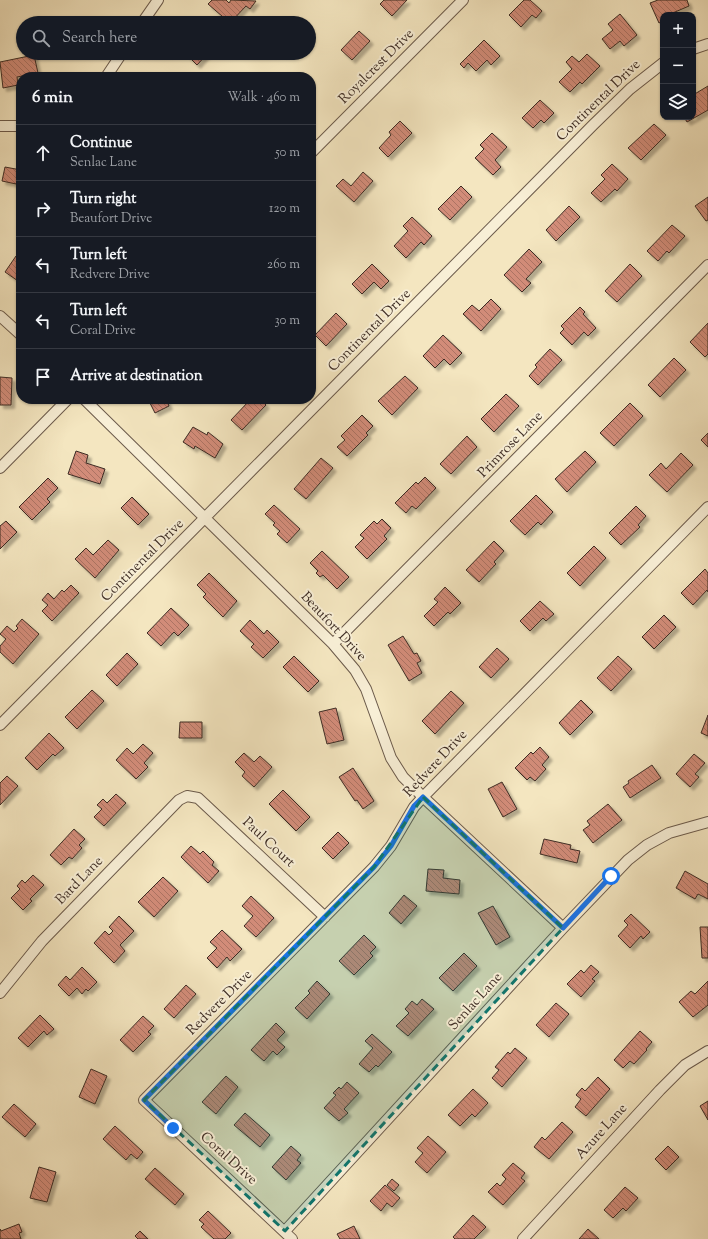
<!DOCTYPE html>
<html lang="en">
<head>
<meta charset="utf-8">
<style>
	body { margin:0; font-family:"Sorts Mill Goudy",serif; background:#20242c; color:#f1f3f6 }
	.controls { position:absolute; right:12px; top:12px; display:grid; overflow:hidden; border-radius:8px; box-shadow:0 1px 3px #0004 }
	.controls button { width:36px; height:36px; display:grid; place-items:center; padding:0; border:0; border-bottom:1px solid #363941; background:#171b24; color:#f1f3f6; font:20px sans-serif }
	.stop { position:absolute; width:12px; height:12px; margin:-9px; border:3px solid #1a73e8; border-radius:50%; background:#fff }
	.stop.end { background:#1a73e8; border-color:#fff; box-shadow:0 1px 4px #0008 }
	.list { margin:0; padding:0; list-style:none }
	h2 { display:flex; justify-content:space-between; align-items:center; height:52px; margin:0; padding:0 16px; font-size:17px }
	h2 small { font-size:13px; font-weight:400; color:#9ea1a6 }
	.list li { display:grid; grid-template-columns:26px 1fr auto; gap:12px; align-items:center; box-sizing:border-box; height:56px; padding:0 16px; border-top:1px solid #363941 }
	.list b { display:block; font-size:15px; white-space:nowrap }
	.list p { margin:0; font-size:13px; white-space:nowrap; color:#9ea1a6 }
	.list em { font-size:13px; font-style:normal; color:#9ea1a6 }
	.icon { flex:none; width:22px; height:22px; fill:none; stroke:currentColor; stroke-width:2; stroke-linecap:round; stroke-linejoin:round }
	.map { position:relative; flex:none; width:708px; height:1239px; overflow:hidden }
	.search { position:absolute; background:#171b24; box-shadow:0 1px 3px #0004; left:16px; top:16px; width:300px; height:44px; display:flex; align-items:center; gap:10px; box-sizing:border-box; padding:0 14px; border-radius:22px; color:#9ea1a6; font-size:15px }
	.panel { position:absolute; background:#171b24; box-shadow:0 1px 3px #0004; left:16px; top:72px; width:300px; height:332px; border-radius:16px }
	.map>svg:first-child { display:block }
	.building { fill:url(#building-back-hatch); stroke:#3d2c24; filter:url(#shadow) }
	.lines { fill:none; stroke-linecap:round; stroke-linejoin:round }
	.street-casing { stroke:#6b5a4b; stroke-width:12 }
	.street { stroke:#f8efd6; stroke-width:10 }
	.route { stroke:#1a73e8; stroke-width:5 }
	.marked { fill:#0f766e; fill-opacity:0.2; stroke:#0f766e; stroke-width:3; stroke-dasharray:8 5; stroke-linejoin:round }
	.labels { text-anchor:middle; dominant-baseline:central; stroke-width:4; stroke-linejoin:round; paint-order:stroke }
	.street-label { font-size:14px; fill:#3d2c24; stroke:#f8efd6 }
</style>
</head>
<body>
<div class="map">
<svg width="708" height="1239" viewBox="0 0 708 1239">
	<defs>
		<pattern id="building-back-hatch" width="6" height="6" patternUnits="userSpaceOnUse"><rect width="6" height="6" fill="#d28c79"/><path d="M-1 5l2 2M0 0l6 6M5-1l2 2" fill="none" stroke="#ac7363"/></pattern>
		<filter id="shadow"><feDropShadow dx="3.5" dy="3.5" stdDeviation="1" flood-color="#0004"/></filter>
	</defs>
	<rect width="100%" height="100%" fill="#f4e6c0"/>
	<filter id="stains"><feTurbulence type="fractalNoise" baseFrequency=".005" numOctaves="4"/><feColorMatrix values="0 0 0 0 .2 0 0 0 0 .09 0 0 0 0 .02 0 0 0 .5 -.17"/></filter>
	<radialGradient id="worn" r=".72"><stop offset=".6" stop-color="#630" stop-opacity="0"/><stop offset="1" stop-color="#630" stop-opacity=".3"/></radialGradient>
	<path class="building" d="M212 0H226L229 3 231 0 256 1 250 9 246 6 230 23 208 4Z
		M384 0H407L392 16 380 4Z
		M524 0H530L542 11 536 18 532 15 521 27 509 15Z
		M658 0H687L689 6 668 15H663V21L659 23 650 3Z
		M620 14 637 35 624 46 620 41 610 49 602 39 613 30 608 24Z
		M359 31 370 41 352 60 341 50Z
		M484 40 500 56 491 65 487 60 476 71 468 63 464 68 460 64Z
		M187 53H208L197 65 186 54Z
		M587 54 600 66 582 84 580 82 570 92 559 82 572 69 566 62 572 56 579 62Z
		M34 55 38 73 17 77 18 85 3 88 0 62Z
		M708 86V110L687 122 684 117H693V95Z
		M540 100 554 113 544 123 541 120 533 128 522 118Z
		M400 121 412 133 388 157 379 148 391 135 389 132Z
		M654 124 666 135 641 160 628 148Z
		M492 133 507 147 495 160 501 167 493 175 475 158 484 149 480 145Z
		M612 164 628 179 617 191 615 189 601 202 591 193 605 179 601 175Z
		M5 167 21 170V185L2 181Z
		M363 172 373 181 354 202 336 186 343 179 351 186Z
		M461 186 472 197 450 220 438 209Z
		M708 197V220L706 221 695 206Z
		M569 206 580 217 556 241 546 230Z
		M412 217 432 236 424 245 421 242 406 258 394 246 408 231 403 226Z
		M672 225 685 236 669 253 667 251 658 261 647 251Z
		M529 249 542 262 526 279 531 283 522 292 504 275Z
		M16 256 21 259V283L5 272Z
		M372 264 389 281 381 289 374 282 362 294 352 284Z
		M630 264 642 276 617 302 605 291Z
		M491 299 501 309 481 331 463 314 472 305 479 311Z
		M580 307 585 312 583 314 596 328 588 336 584 332 572 345 560 333 564 329 561 326Z
		M336 313 347 324 326 346 315 335Z
		M708 323V354L705 357 690 342Z
		M443 335 462 353 450 365 444 359 435 368 423 356Z
		M550 349 562 360 538 385 529 376 537 367 535 365Z
		M674 358 686 370 660 397 648 385Z
		M405 376 418 388 392 415 378 401Z
		M0 377 12 378 11 405H0Z
		M506 394 519 406 494 432 481 419Z
		M148 399H166L169 406 155 413Z
		M255 399H260L266 405 242 430 231 420 249 401 251 403Z
		M630 403 643 416 614 446 600 433Z
		M362 415 373 426 366 433 368 435 347 456 337 447 345 440 341 436Z
		M193 427 207 435 208 432 223 444 215 458 195 446 194 449 183 442Z
		M708 433V447L701 440Z
		M467 436 477 447 451 474 440 464Z
		M76 451 88 455 86 463 105 469 100 484 68 474Z
		M585 451 596 462 567 492 555 479Z
		M681 453 693 465 667 492 649 475 661 463 666 469Z
		M321 458 333 468 306 499 294 489Z
		M425 477 436 488 416 509 412 506 406 513 395 503 416 482 418 484Z
		M48 478 58 488 47 499 50 502 32 520 19 507Z
		M536 495 553 512 541 525 538 522 525 535 510 521Z
		M132 497 149 514 138 525 121 508Z
		M274 505 300 529 287 543 277 534 280 531 273 525 275 523 265 514Z
		M636 506 646 516 638 525 640 527 621 545 609 533Z
		M382 519 391 528 384 536 387 539 367 559 355 547 364 538 360 535 374 521 377 524Z
		M6 521 17 532 0 549V526Z
		M108 540 119 550 95 578 75 559 86 548 93 555Z
		M494 541 504 551 494 562 496 564 479 582 466 570Z
		M594 546 606 558 580 586 567 573Z
		M322 551 349 577 337 589 323 575 320 577 316 573 318 571 310 563Z
		M705 569 708 573V592L707 590 693 605 681 593Z
		M209 573 237 601 223 617 203 597 206 594 197 585Z
		M71 585 79 593 52 621 42 611 48 605 42 600 48 593 54 599 62 590 64 592Z
		M445 587 461 603 450 614 448 612 434 626 424 616 438 602 434 599Z
		M540 601 554 614 546 621 543 618 530 631 520 621Z
		M171 608 189 625 178 636 174 632 161 646 147 633Z
		M664 615 676 627 654 649 642 637Z
		M22 619 39 634 13 664 0 652V646L6 639 0 634 7 626 14 632 18 628 16 626Z
		M250 620 264 634 267 630 279 642 263 658 251 647 254 644 240 631Z
		M403 636 414 654 417 653 421 661 417 663 422 673 409 681 388 645Z
		M497 648 509 659 491 678 479 667Z
		M127 653 138 664 117 686 106 675Z
		M294 656 319 681 308 692 283 667Z
		M618 656 632 669 611 691 597 678Z
		M92 690 104 701 77 729 65 717Z
		M451 691 464 703 435 734 422 721Z
		M581 700 593 712 570 735 559 723Z
		M336 708 344 740 327 744 319 712Z
		M708 715V736L701 733Z
		M180 722H202V738H179Z
		M49 733 64 748 55 756 53 754 37 770 25 758Z
		M143 744 153 753 144 763 148 767 136 779 116 760 127 748 133 754Z
		M540 747 549 757 542 765 546 769 535 781 530 777 527 780 515 768 531 752 533 754Z
		M244 753 254 762 260 756 272 767 254 787 242 776 245 772 235 762Z
		M694 754 705 763 695 774 699 777 690 787 676 774Z
		M652 765 661 778 630 798 623 787 629 783 628 781Z
		M353 768 374 801 363 809 357 800 355 801 339 777Z
		M7 776 18 786 0 805V783Z
		M502 782 517 809 503 817 488 789Z
		M283 790 310 817 296 831 269 804Z
		M116 794 126 803 104 826 94 817 102 809 97 805 103 799 107 803Z
		M608 804 622 820 593 843 583 830 590 825 587 821Z
		M74 829 85 839 79 845 82 848 72 859 69 857 61 865 50 855Z
		M338 832 349 843 333 859 322 848Z
		M544 839 571 845 570 849 580 851 577 863 540 854Z
		M191 846 200 854 203 851 214 862 212 865 219 871 208 883 181 857Z
		M428 869 444 870 443 878 460 880 459 894 426 891Z
		M685 871 708 884V899L698 894 695 899 676 888Z
		M33 875 44 885 30 899 32 901 23 910 11 898 20 889 17 886 22 880 25 883Z
		M163 877 178 891 154 917 138 902Z
		M404 895 417 906 401 924 389 913Z
		M251 896 274 918 256 937 244 926 253 916 242 906Z
		M493 906 510 937 496 945 478 913Z
		M631 914 650 932 643 939 641 936 630 948 618 936 628 925 624 921Z
		M119 916 134 931 120 945 125 951 114 963 94 943 105 931 109 935 113 931 109 927Z
		M700 927H708V958H702Z
		M222 930 242 949 230 961 227 957 217 968 207 958 217 948 210 942Z
		M364 935 376 947 370 953 373 956 354 975 339 961Z
		M464 953 477 966 453 991 439 978Z
		M591 965 599 972 592 979 595 981 581 997 567 984 581 970 584 973Z
		M82 967 97 982 88 991 86 989 82 994 77 988 69 996 58 985 66 976 70 980Z
		M317 981 330 994 307 1019 295 1008 310 993 308 991Z
		M708 981V1005L693 1017 679 1002 691 991 695 994Z
		M186 985 196 994 174 1018 164 1009Z
		M422 999 434 1009 408 1036 396 1026 409 1013 405 1009 412 1001 417 1005Z
		M556 1003 569 1014 549 1037 536 1025Z
		M40 1015 54 1029 47 1035 44 1031 28 1047 18 1038Z
		M143 1016 154 1026 148 1032 151 1034 133 1052 120 1040Z
		M276 1023 285 1032 277 1040 285 1047 277 1055 273 1051 264 1061 251 1050Z
		M640 1031 652 1042 646 1049 647 1050 634 1064 630 1061 623 1068 614 1060Z
		M372 1034 392 1052 378 1067 376 1065 369 1072 359 1064 373 1048 365 1041Z
		M515 1048 527 1058 502 1087 492 1078 499 1070 495 1067 508 1052 510 1054Z
		M91 1069 107 1076 95 1104 79 1097Z
		M226 1076 238 1087 216 1114 202 1102Z
		M598 1077 610 1089 586 1116 575 1107 581 1099 576 1095 582 1088 585 1091Z
		M347 1082 359 1093 344 1109 348 1113 339 1121 324 1108 336 1095 333 1093 339 1087 341 1089Z
		M473 1089 488 1103 475 1117 472 1114 460 1126 448 1115Z
		M708 1101V1120L700 1106Z
		M14 1104 36 1124 25 1137 2 1117Z
		M245 1113 270 1135 260 1147 234 1125Z
		M562 1122 573 1132 549 1159 534 1147 542 1137 545 1140Z
		M115 1126 143 1152 137 1159 131 1154 126 1160 103 1139Z
		M428 1136 446 1152 427 1173 415 1162 423 1153 417 1148Z
		M291 1146 301 1155 297 1160 301 1163 286 1180 272 1167Z
		M668 1146 679 1157 666 1170 655 1159Z
		M513 1163 525 1173 521 1178 525 1181 503 1205 488 1192 497 1183 500 1186 506 1179 502 1175Z
		M39 1167 56 1172 47 1202 30 1198Z
		M155 1168 184 1194 175 1205 145 1179Z
		M392 1179 399 1185 394 1191 387 1185Z
		M385 1185 400 1198 392 1207 387 1203 381 1211 370 1201Z
		M625 1187 638 1198 626 1211 623 1208 613 1218 604 1210Z
		M208 1211 231 1233 225 1239H214L201 1227 204 1224 199 1220Z
		M473 1215 486 1227 474 1239H455L453 1237Z
		M19 1224 22 1232 19 1233 21 1239H0V1229L1 1231Z
		M354 1226 360 1239H340L337 1234Z
		M588 1229 599 1239H579Z
		M140 1231 148 1239H138L135 1236Z"/>
	<g class="lines">
		<g class="street-casing">
			<path id="street" d="M142 23 158 0
				M693 49 708 44
				M106 77 122 53
				M0 126H21
				M311 153 463 0
				M0 316 21 335
				M84 399 333 644 355 670 366 689 391 758 403 777 423 797 563 928
				M0 468 68 399
				M333 644 708 265
				M0 725 593 125 630 89 663 63
				M0 993 42 941 179 800 187 796 198 798 325 917
				M285 1231 563 928 628 860 647 845 669 833 708 822
				M292 1239 144 1100 374 867 391 846 414 807 423 797 708 507
				M523 1239 660 1090 685 1065 708 1051"/>
		</g>
		<use href="#street" class="street"/>
	</g>
	<g class="lines">
		<path class="route" d="M173 1128 144 1100 374 867 391 846 414 806 423 797 563 928 611 876"/>
	</g>
	<path class="marked" d="M423 797 563 928 285 1231 144 1100 374 867Z"/>
	<g class="labels">
		<g class="street-label">
			<text transform="translate(377 67) rotate(-45)">Royalcrest Drive</text>
			<text transform="translate(599 101) rotate(-44)">Continental Drive</text>
			<text transform="translate(370 331) rotate(-45)">Continental Drive</text>
			<text transform="translate(511 445) rotate(-46)">Primrose Lane</text>
			<text transform="translate(143 561) rotate(-45)">Continental Drive</text>
			<text transform="translate(333 627) rotate(47)">Beaufort Drive</text>
			<text transform="translate(436 764) rotate(-47)">Redvere Drive</text>
			<text transform="translate(268 843) rotate(43)">Paul Court</text>
			<text transform="translate(80 881) rotate(-46)">Bard Lane</text>
			<text transform="translate(476 1002) rotate(-48)">Senlac Lane</text>
			<text transform="translate(220 1003) rotate(-45)">Redvere Drive</text>
			<text transform="translate(602 1132) rotate(-48)">Azure Lane</text>
			<text transform="translate(228 1159) rotate(42)">Coral Drive</text>
		</g>
	</g>
	<rect width="100%" height="100%" filter="url(#stains)"/>
	<rect width="100%" height="100%" fill="url(#worn)"/>
</svg>
<div class="controls">
<button>+</button>
<button>−</button>
<button><svg class="icon" aria-label="layers" viewBox="0 0 24 24"><path d="M12 4l9 5-9 5-9-5zM3 14l9 5 9-5"/></svg></button>
</div>
<div class="stop" style="left:611px;top:876px"></div>
<div class="stop end" style="left:173px;top:1128px"></div>
<div class="search"><svg class="icon" aria-label="search" viewBox="0 0 24 24"><circle cx="10" cy="10" r="6"/><path d="M15 15l6 6"/></svg>Search here</div>
<section class="panel">
<h2>6 min<small>Walk · 460 m</small></h2>
<ul class="list">
<li><svg class="icon" aria-label="ahead" viewBox="0 0 24 24"><path d="M12 20V5M6 11l6-6 6 6"/></svg><div><b>Continue</b><p>Senlac Lane</p></div><em>50 m</em></li>
<li><svg class="icon" aria-label="right" viewBox="0 0 24 24"><path d="M7 20v-9h11M14 6l5 5-5 5"/></svg><div><b>Turn right</b><p>Beaufort Drive</p></div><em>120 m</em></li>
<li><svg class="icon" aria-label="left" viewBox="0 0 24 24"><path d="M17 20v-9H6M10 6l-5 5 5 5"/></svg><div><b>Turn left</b><p>Redvere Drive</p></div><em>260 m</em></li>
<li><svg class="icon" aria-label="left" viewBox="0 0 24 24"><path d="M17 20v-9H6M10 6l-5 5 5 5"/></svg><div><b>Turn left</b><p>Coral Drive</p></div><em>30 m</em></li>
<li><svg class="icon" aria-label="arrive" viewBox="0 0 24 24"><path d="M6 21V4h12l-3 4 3 4H6"/></svg><div><b>Arrive at destination</b></div></li>
</ul>
</section>
</div>
</body>
</html>
